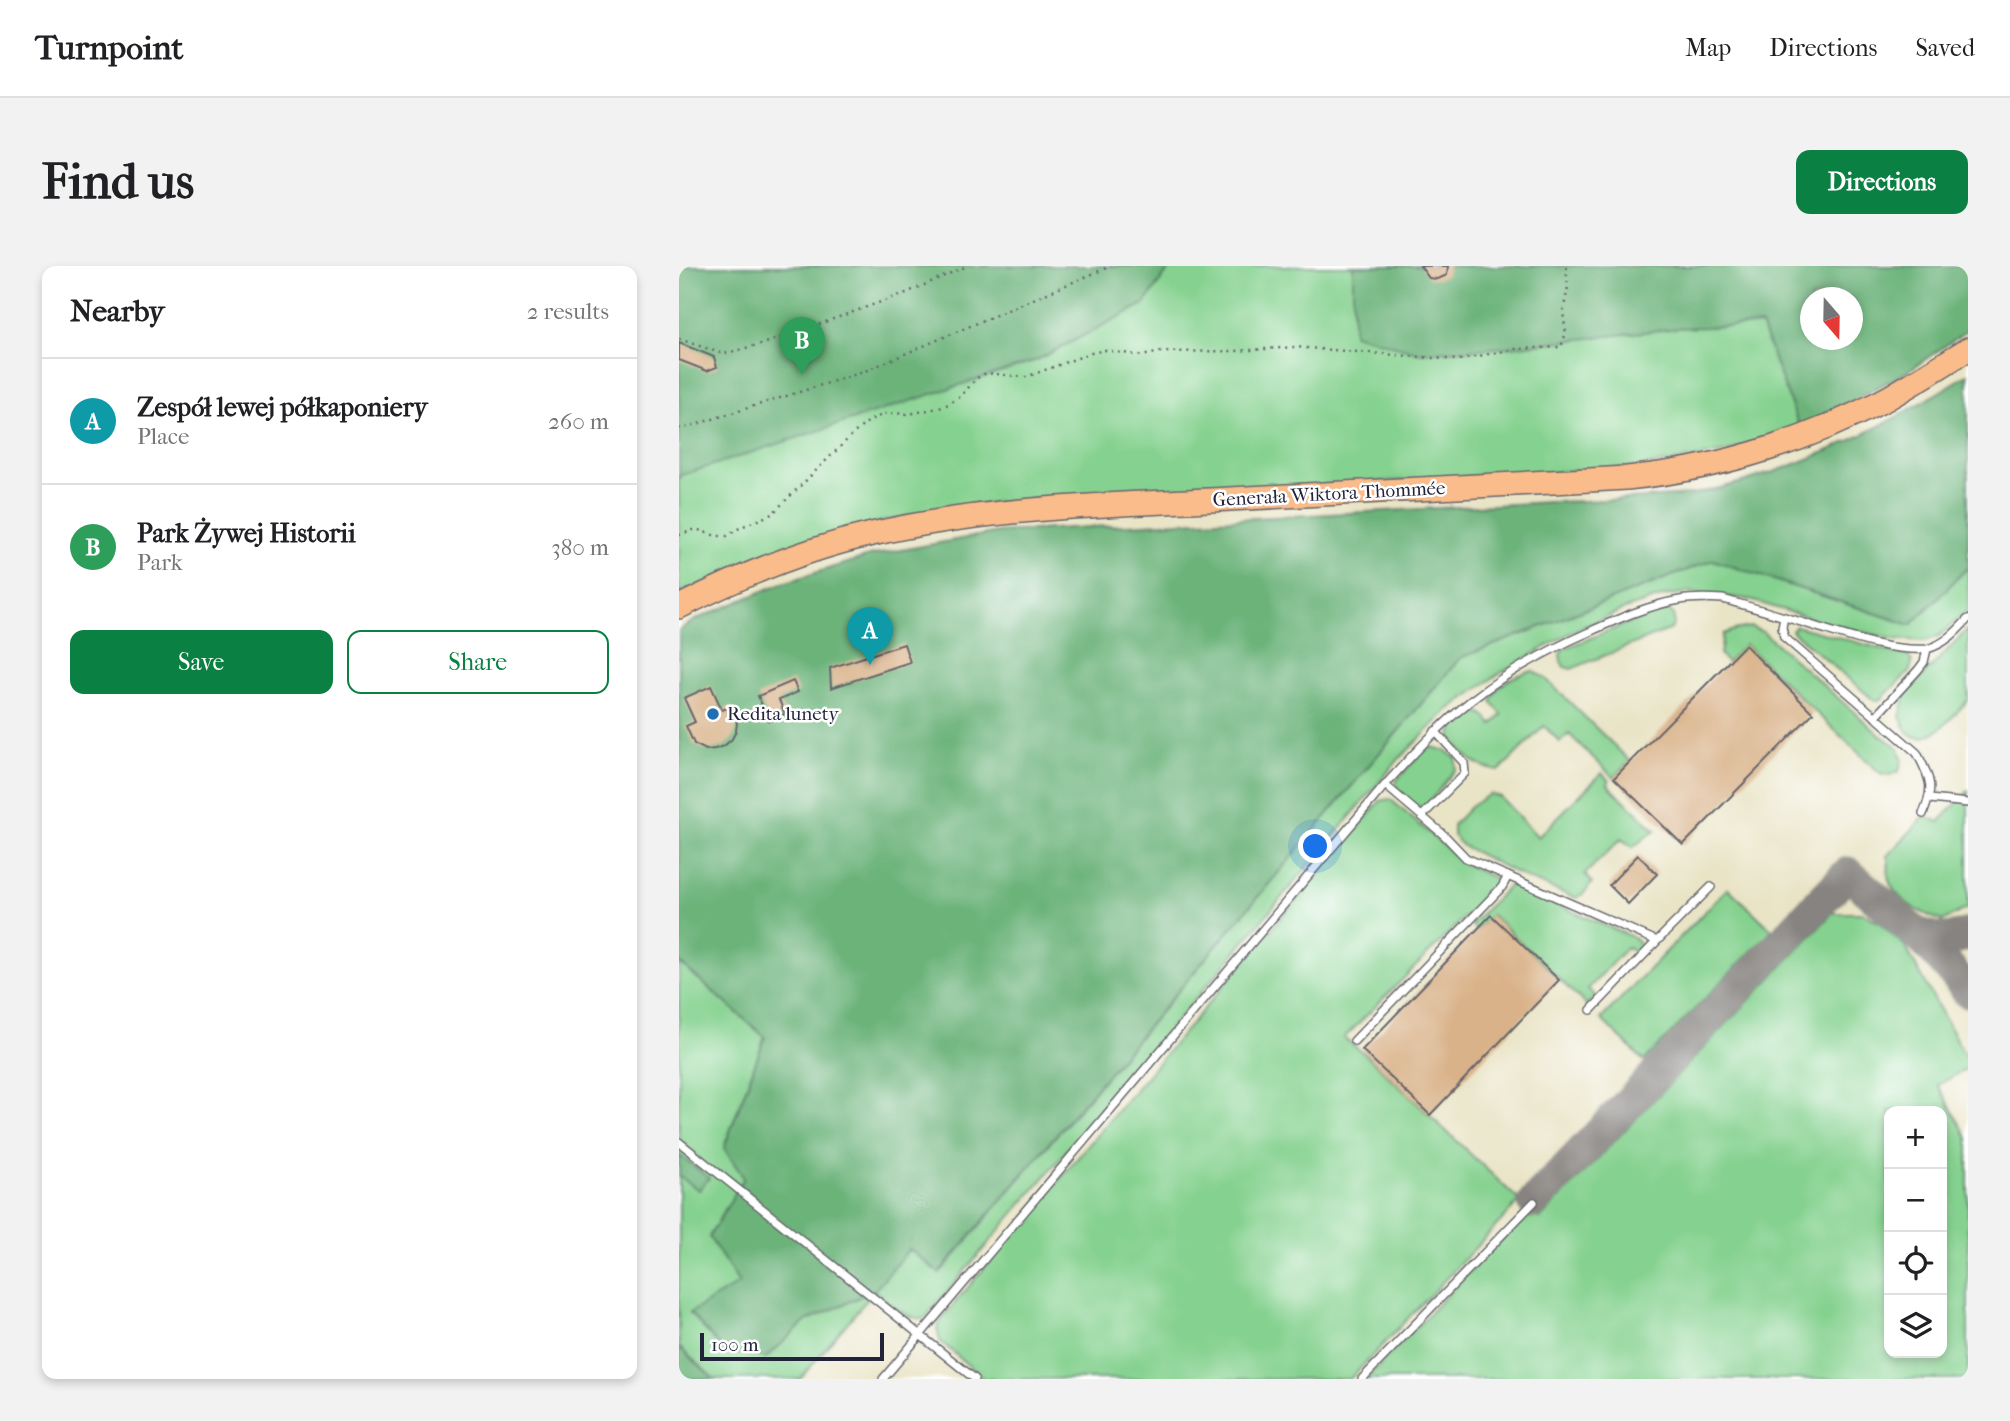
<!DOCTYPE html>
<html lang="en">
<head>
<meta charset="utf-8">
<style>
	body { margin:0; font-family:"IM FELL French Canon",serif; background:#f2f2f2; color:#202124 }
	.controls { position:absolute; right:21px; bottom:21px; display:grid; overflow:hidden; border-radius:14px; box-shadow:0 4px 10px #0003 }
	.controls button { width:63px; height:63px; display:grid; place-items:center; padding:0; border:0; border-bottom:2px solid #e0e0e0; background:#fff; color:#202124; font:35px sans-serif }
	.compass { position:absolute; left:1121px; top:21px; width:63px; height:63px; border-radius:50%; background:#fff; box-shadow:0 4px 10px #0003; rotate:160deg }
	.scale { position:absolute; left:21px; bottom:18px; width:184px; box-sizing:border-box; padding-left:7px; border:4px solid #22223b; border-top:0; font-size:19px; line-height:24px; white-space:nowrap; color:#22223b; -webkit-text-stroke:5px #fff; paint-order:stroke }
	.you { position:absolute; left:637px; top:581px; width:24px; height:24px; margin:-18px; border:5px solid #fff; border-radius:50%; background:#1a73e8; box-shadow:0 0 0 10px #1a73e833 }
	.badge { display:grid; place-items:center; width:46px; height:46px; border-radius:50%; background:#0b8043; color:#fff; font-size:23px; font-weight:700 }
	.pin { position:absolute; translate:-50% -58px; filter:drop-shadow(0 2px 4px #0008) }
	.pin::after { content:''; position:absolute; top:37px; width:24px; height:21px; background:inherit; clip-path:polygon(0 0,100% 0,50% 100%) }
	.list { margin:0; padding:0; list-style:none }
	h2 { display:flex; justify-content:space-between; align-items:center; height:91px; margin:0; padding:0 28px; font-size:30px }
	h2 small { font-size:23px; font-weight:400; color:#757577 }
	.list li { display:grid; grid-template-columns:46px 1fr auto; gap:21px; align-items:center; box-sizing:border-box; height:126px; padding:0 28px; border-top:2px solid #e0e0e0 }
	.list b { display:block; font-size:26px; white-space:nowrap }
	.list p { margin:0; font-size:23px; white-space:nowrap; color:#757577 }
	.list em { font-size:23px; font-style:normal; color:#757577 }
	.actions { display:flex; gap:14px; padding:21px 28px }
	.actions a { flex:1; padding:16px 0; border:2px solid #0b8043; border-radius:14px; text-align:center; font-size:24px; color:#0b8043 }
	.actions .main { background:#0b8043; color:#fff }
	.icon { flex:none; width:38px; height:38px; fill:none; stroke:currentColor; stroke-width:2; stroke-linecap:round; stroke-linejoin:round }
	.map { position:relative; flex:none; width:1289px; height:1113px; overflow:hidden; border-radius:14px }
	header { display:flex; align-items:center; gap:42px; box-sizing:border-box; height:98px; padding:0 35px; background:#fff; border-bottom:2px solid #e0e0e0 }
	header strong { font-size:33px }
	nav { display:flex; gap:38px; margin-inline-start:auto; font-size:24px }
	.intro { display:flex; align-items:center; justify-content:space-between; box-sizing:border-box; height:168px; padding:0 42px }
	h1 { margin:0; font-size:49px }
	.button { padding:18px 32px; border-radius:14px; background:#0b8043; color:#fff; font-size:24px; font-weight:700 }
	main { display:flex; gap:42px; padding:0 42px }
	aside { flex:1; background:#fff; border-radius:14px; box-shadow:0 4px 10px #0003 }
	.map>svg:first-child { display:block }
	.green { fill:#85d18f; stroke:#547a65; stroke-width:2; fill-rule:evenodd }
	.forest { fill:#6cb37a; stroke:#476a5a; stroke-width:2; fill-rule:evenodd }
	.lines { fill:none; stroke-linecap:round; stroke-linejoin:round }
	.taxiway { stroke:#868380; stroke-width:33 }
	.building { fill:#d9b289 }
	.lane-casing { stroke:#68666c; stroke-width:10 }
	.primary-casing { stroke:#68666c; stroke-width:26 }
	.path { stroke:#68666c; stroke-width:2.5; stroke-dasharray:2 5; stroke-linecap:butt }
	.lane { stroke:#fff; stroke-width:7 }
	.primary { stroke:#f9bc8a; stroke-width:23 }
	.poi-dot { fill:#1f6fb2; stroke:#fff; stroke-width:2.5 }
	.labels { text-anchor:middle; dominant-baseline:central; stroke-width:5; stroke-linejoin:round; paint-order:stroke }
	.street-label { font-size:19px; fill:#22223b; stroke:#fff }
	.poi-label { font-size:19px; fill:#22223b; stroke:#fff; text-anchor:start }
</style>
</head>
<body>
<header>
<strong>Turnpoint</strong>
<nav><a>Map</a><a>Directions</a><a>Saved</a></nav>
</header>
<div class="intro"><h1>Find us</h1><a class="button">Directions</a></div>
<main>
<aside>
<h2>Nearby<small>2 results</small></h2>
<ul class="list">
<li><span class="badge" style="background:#0f9aa8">A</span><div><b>Zespół lewej półkaponiery</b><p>Place</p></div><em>260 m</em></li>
<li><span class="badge" style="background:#2e9e5b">B</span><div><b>Park Żywej Historii</b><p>Park</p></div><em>380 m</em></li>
</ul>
<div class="actions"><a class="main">Save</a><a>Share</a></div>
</aside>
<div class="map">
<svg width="1289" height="1113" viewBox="0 0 1289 1113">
	<rect width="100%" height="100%" fill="#fff"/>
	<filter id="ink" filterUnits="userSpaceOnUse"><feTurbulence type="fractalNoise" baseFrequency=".0143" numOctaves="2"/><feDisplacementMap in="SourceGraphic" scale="14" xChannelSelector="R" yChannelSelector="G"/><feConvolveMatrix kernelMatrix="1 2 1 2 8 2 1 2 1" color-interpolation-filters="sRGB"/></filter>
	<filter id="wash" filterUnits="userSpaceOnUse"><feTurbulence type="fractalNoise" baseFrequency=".00686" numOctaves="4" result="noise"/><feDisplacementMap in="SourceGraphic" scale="28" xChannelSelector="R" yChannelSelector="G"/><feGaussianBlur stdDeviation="1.57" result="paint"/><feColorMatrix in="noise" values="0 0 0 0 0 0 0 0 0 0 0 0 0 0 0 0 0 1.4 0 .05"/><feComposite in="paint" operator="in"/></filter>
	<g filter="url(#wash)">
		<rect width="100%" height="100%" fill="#e9e4c6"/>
		<path class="green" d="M0 0 465 38 492 0H674V68L1082 59 1121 162 1048 186 960 201 644 219 377 231 274 241 205 255 110 281 0 328Z
			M1034 294 1232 359 1289 301V344L1260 370 1246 375 1213 373 1148 357 1068 333 1011 326 985 330 946 343 893 366 818 409 769 444 719 494 245 1053C224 1052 212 1037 195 1025L121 1113H35L0 1081V910L20 924 29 912 0 889V696L86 771 45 881 65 912 30 971 60 1017 87 1092 127 1055 196 1024 230 983 261 1007 781 392Z
			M990 344 995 349V357L992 363 892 403 885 401 882 395 881 388 884 383 979 345Z
			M1117 360 1229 390 1233 396 1231 405 1202 433 1196 435 1113 365Z
			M1072 361 1084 366 1201 469 1220 482 1223 494 1220 505 1211 509 1201 507 1066 379 1048 397 1041 388 1044 368 1055 364Z
			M1289 363V434C1278 446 1247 486 1229 466 1226 462 1223 455 1221 451L1227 427Z
			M854 405 866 412 951 495 935 512 890 468 881 476 865 460 820 505C798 502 784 490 772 471 773 467 773 462 775 459 780 448 795 441 805 449 809 452 810 456 813 459L823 449 813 436C815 418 838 408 854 405Z
			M753 481 767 485 777 492V503L747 540 737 541 718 524 717 515 745 484Z
			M923 507 930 515 929 519 976 564 954 581 942 573 906 608 913 617 905 627 897 632 849 613 782 579 774 569V559L791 541 811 528 821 531 859 571Z
			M1289 525V642L1263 655C1243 647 1221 638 1211 617 1207 608 1212 599 1208 590L1246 550 1260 556Z
			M711 533 786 598 822 615 665 772 687 789 841 935 671 1113H305L261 1075 258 1062 263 1052 701 535Z
			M831 619 956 672 960 678 957 687 948 681 909 723 917 730 907 739 813 649 797 664 792 658Z
			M1049 622 1093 664 965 795 922 753Z
			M1150 644 1153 647H1184L1201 657 1226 680 1289 795V802L1259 819 1289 872V1113H687L850 944 861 953 1150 651 1147 647ZM1210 845H1263V1087H1210Z"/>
		<path class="forest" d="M0 0H492L465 38 358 94 3 209 0 213Z
			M674 0H1289V64L1228 106 1121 162 1082 59 1000 62 831 81 741 87 674 68ZM1132 32H1174V74H1132Z
			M1289 108V301L1232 359 1034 294 781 392 260 1007 230 983 196 1024 127 1055 87 1092 45 1085 11 1047 60 1017 30 971 65 912 45 882 86 771 0 696V364L18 353 101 318 190 290 319 266 871 236C906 235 942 234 978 231 990 230 1003 230 1015 228 1114 208 1205 162 1289 108Z
			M0 889 30 912 20 924 0 910Z
			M0 1081 35 1113H0Z"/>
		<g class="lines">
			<path class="taxiway" d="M1234 665C1252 674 1270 676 1289 668
				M855 936 1169 607C1211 645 1257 680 1289 726"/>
		</g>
		<g id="blocks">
			<path class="building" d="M741 0H769L768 9 759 13 750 12Z
				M0 77 35 91 38 101 28 105 0 94Z
				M225 378 231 396 152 422 151 402Z
				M1066 379 1134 447 1004 579 935 512Z
				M114 415 119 426 100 434 106 448 90 455 79 430Z
				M32 420 43 444 53 440 58 457 57 465 53 473 45 480 36 483 27 484 15 478 7 460 16 456 5 432Z
				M959 589 978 608 949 638 930 619Z
				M812 649 880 714 751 849 683 784Z"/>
		</g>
	</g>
	<g filter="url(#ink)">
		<use href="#blocks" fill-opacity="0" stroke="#68666c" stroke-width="2"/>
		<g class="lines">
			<g class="lane-casing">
				<path id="lane" d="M1105 351 1103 361 1105 371 1238 487C1251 513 1256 520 1244 548
					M1196 451 1239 404 1245 396 1248 383C1266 378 1277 366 1289 353
					M706 519 766 570 787 592 978 675 1032 621
					M1251 533 1289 537
					M743 550 786 507 785 497 756 465
					M912 744 978 675
					M675 775 823 621 829 610
					M0 876 296 1113
					M204 1113 706 519C734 488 762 458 794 433 830 405 869 384 910 366 939 353 970 339 1001 334 1016 331 1030 332 1044 333 1075 342 1107 351 1138 361 1174 372 1210 385 1248 383
					M683 1113 855 936"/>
			</g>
			<g class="primary-casing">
				<path id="primary" d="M0 341C61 310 126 283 193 268 310 241 431 239 551 233 683 226 815 220 948 212 1039 203 1126 176 1207 133 1235 117 1262 100 1289 83"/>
			</g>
			<path class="path" d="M0 73 44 88 90 76 227 27 288 0
				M0 162 2 163 181 107 432 0
				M0 269 17 263 37 270H48L62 261 93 248 174 168 191 154 208 147 230 148 264 141 281 131 298 112 307 107 347 111 412 87 426 84 463 90 482 86 557 85 616 81 780 94 835 83 882 81 887 67 884 46 889 21 887 0"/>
			<use href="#lane" class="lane"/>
			<use href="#primary" class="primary"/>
		</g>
	</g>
	<circle class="poi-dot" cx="34" cy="448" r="7"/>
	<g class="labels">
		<g class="street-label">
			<text transform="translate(650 228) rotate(-3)">Generała Wiktora Thommée</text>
		</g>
		<g class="poi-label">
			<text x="48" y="448">Redita lunety</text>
		</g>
	</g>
</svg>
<div class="controls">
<button>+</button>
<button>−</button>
<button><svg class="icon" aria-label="locate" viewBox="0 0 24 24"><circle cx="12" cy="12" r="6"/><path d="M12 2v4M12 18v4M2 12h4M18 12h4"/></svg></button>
<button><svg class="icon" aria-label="layers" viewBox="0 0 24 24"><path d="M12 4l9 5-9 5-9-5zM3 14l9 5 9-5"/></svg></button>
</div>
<svg class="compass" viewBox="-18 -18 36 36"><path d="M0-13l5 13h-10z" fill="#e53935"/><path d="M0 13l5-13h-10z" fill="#757577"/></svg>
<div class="scale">100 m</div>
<div class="you"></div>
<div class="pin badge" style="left:191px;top:399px;background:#0f9aa8">A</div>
<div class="pin badge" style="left:123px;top:109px;background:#2e9e5b">B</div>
</div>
</main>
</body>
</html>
